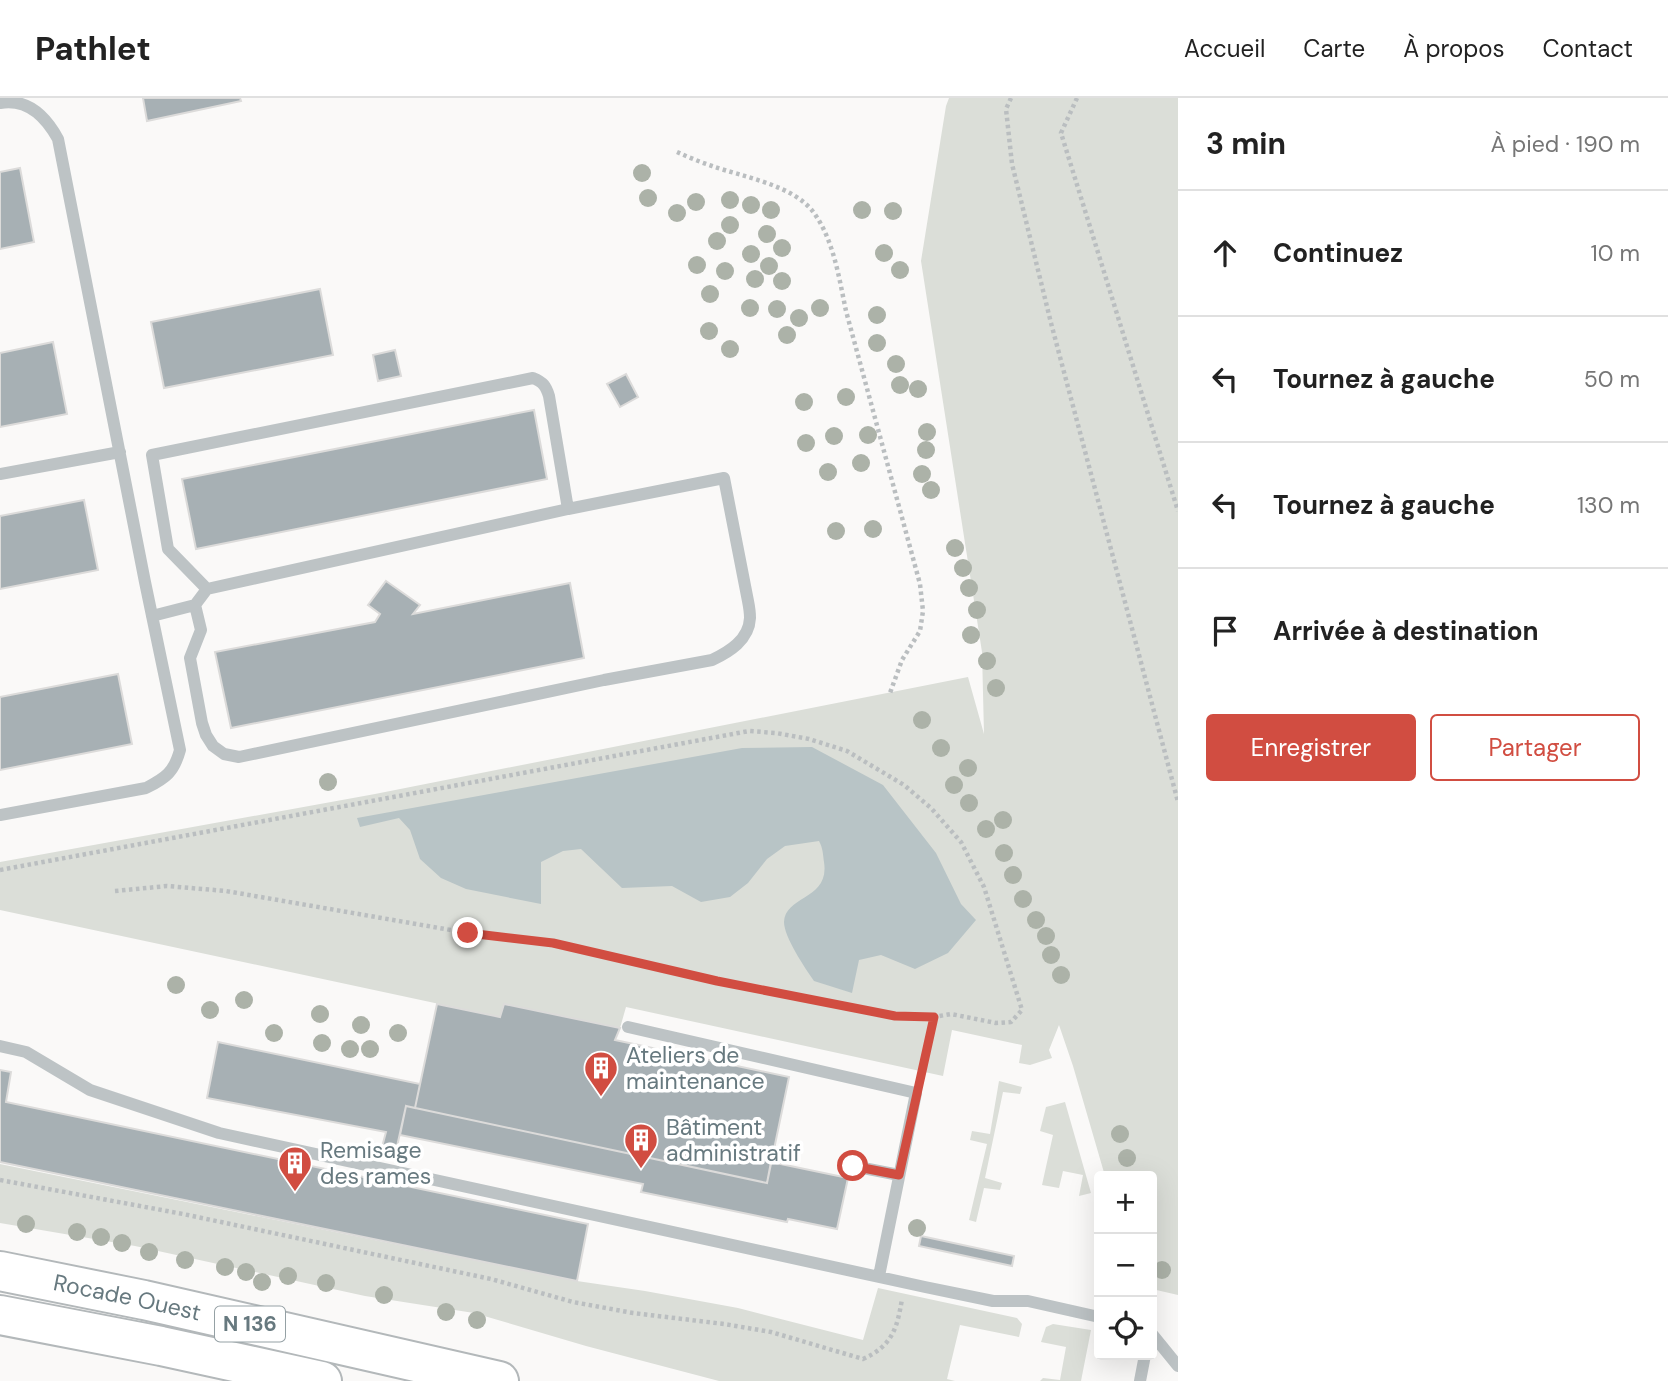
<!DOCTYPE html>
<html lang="fr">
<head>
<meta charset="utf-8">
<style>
	body { margin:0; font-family:"DM Sans",sans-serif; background:#f2f2f2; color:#222 }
	.controls { position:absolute; right:21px; bottom:21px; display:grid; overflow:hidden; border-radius:7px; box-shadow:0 7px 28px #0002 }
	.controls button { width:63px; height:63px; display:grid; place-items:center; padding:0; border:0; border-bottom:2px solid #e0e0e0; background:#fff; color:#222; font:35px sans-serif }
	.stop { position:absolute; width:21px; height:21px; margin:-16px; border:5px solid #d14d41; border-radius:50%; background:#fff }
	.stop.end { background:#d14d41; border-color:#fff; box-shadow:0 2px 7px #0008 }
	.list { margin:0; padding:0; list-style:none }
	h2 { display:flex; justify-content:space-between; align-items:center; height:91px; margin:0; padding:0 28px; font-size:30px }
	h2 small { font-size:23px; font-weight:400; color:#767676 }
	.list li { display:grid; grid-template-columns:46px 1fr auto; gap:21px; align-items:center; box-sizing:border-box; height:126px; padding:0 28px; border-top:2px solid #e0e0e0 }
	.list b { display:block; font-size:26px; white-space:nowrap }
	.list em { font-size:23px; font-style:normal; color:#767676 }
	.actions { display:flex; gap:14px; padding:21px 28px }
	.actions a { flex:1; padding:16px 0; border:2px solid #d14d41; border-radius:7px; text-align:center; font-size:24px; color:#d14d41 }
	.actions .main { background:#d14d41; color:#fff }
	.icon { flex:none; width:38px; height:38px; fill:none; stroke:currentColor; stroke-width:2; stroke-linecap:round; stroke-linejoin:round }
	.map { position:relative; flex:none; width:1178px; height:1283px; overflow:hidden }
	header { display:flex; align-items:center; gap:42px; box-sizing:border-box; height:98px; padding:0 35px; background:#fff; border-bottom:2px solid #e0e0e0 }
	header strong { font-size:33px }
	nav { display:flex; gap:38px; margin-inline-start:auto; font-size:24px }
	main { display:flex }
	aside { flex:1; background:#fff }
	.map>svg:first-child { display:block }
	.green { fill:#dbded8 }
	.water { fill:#b8c4c6 }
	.building { fill:#a7b0b4; stroke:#dcdbda; stroke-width:2 }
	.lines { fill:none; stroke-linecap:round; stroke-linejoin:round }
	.trunk-casing { stroke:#b3b8ba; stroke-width:42 }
	.path { stroke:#babec0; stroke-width:4.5; stroke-dasharray:3.5 3.5; stroke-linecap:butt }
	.service { stroke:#bdc3c5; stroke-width:12 }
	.trunk { stroke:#fff; stroke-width:38 }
	.tree { fill:#acb2a8 }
	.route { stroke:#d14d41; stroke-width:9 }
	.labels { text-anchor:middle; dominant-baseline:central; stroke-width:7; stroke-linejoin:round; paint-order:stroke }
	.shield { fill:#fff; stroke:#95a1a5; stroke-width:2 }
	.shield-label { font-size:21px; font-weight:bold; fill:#67797f }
	.poi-label { font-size:23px; fill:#67797f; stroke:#fff; text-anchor:start }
	.street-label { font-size:23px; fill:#67797f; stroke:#fff }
</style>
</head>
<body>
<header>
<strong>Pathlet</strong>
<nav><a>Accueil</a><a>Carte</a><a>À propos</a><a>Contact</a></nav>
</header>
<main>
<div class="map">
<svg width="1178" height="1283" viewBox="0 0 1178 1283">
	<rect width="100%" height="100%" fill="#faf9f8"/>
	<path class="green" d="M949 0H1178V1197L1152 1191V1078H1105L1073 968 1059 927 1049 952 1052 960 1030 967 1019 965 1022 947 952 932 943 978 626 909 620 930 504 906 500 919 0 812V764L375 696 968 579 984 636 982 554 921 163 946 8Z
		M999 983 1022 989 1020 996 1003 994 985 1080 1002 1085 1000 1092 984 1090 976 1124 969 1122 987 1046 970 1042 972 1033 990 1036Z
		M1065 1004 1091 1095 1079 1098 1083 1077 1063 1073 1059 1090 1042 1087 1053 1037 1040 1033 1046 1009Z
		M0 1066 577 1183 645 1193 738 1210 863 1242 878 1190 1017 1220 1022 1226 1019 1239 960 1227 947 1281 955 1283H719L586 1248 474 1215 365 1198 135 1148 0 1125Z
		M1053 1226 1091 1232 1081 1283H1040L1043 1280 1060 1282 1066 1249 1041 1244 1046 1229Z"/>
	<path class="water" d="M812 649 883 687 936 755 961 806 976 822 948 855 915 871 881 857 859 862 852 895 814 883C805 870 784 839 784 824 785 797 830 802 824 764 823 757 823 750 819 743L785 748 767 761 748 785 730 799 701 804 672 788 622 790 581 751 563 753 541 764V806L466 791 441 780 420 761 410 732 399 720 360 729 357 720 742 650Z"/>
	<path class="building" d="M143 0H240L241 3 147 23Z
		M20 70 34 144 0 151V74Z
		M320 191 333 257 164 290 151 224Z
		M53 244 67 316 0 329V255Z
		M395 252 401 278 378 283 373 257Z
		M626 276 638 299 620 309 607 286Z
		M534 312 547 381 196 451 182 381Z
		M84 402 98 472 0 491V418Z
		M386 483 420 507 413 516 570 485 584 560 231 630 215 554 375 524 380 516 368 507Z
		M118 576 132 646 0 672V599Z
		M437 906 500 919 504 906 620 930 615 942 789 979 767 1085 415 1010Z
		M218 944 420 986 415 1010 406 1008 396 1053 382 1049 386 1034 207 1000Z
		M0 972 11 974 6 1004 588 1126 577 1183 0 1064Z
		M406 1008 767 1085 771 1064 848 1080 837 1131 788 1121 787 1124 641 1094 643 1086 400 1037Z
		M921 1138 1014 1158 1012 1168 919 1148Z"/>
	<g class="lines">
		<g class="trunk-casing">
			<g id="trunk">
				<path id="s1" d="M0 1173 144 1202 499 1283"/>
				<path d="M0 1217 161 1248 322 1283"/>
			</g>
		</g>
		<path class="path" d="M1011 0 1006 11 1012 66 1051 225 1178 704
			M1077 0 1061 35 1178 413
			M677 54C688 59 700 64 712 68 743 79 794 87 814 115 834 143 839 180 846 213L920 486 923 513 920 533 902 562 890 595
			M0 772 749 633 776 635 809 641 847 653 904 687 931 710 961 744 984 789 1022 912 1011 924 996 925 951 916 934 919 920 981
			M115 793 167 788 226 793 468 835 553 845 717 883 826 905 895 918 934 919
			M0 1082 183 1116 491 1181 573 1204 633 1215 724 1226 771 1234 863 1261C892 1248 897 1231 902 1201"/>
		<path class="service" d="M0 5C28 0 46 19 58 41L145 484 180 652C174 674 166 680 146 690L0 717
			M0 376 120 354
			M207 491 568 411 549 298C546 288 543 284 533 280L152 357 168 451 207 491 195 507 201 532 190 560 202 625 206 637 213 648 224 656 239 659 604 582 712 562C729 554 749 542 750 520 750 515 749 508 748 503L724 380 568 411
			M152 518 195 507
			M628 929 916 995 879 1178
			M0 948 26 954 90 992 219 1035 925 1189 993 1203H1028L1099 1219
			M853 1068 899 1077
			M1152 1236 1178 1268
			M1140 1283 1145 1257"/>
		<use href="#trunk" class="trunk"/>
	</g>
	<g class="tree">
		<circle cx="642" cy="75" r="9"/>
		<circle cx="648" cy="100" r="9"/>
		<circle cx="730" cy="102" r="9"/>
		<circle cx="696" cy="104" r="9"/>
		<circle cx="751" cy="107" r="9"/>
		<circle cx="771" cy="112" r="9"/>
		<circle cx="862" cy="112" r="9"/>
		<circle cx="893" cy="113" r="9"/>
		<circle cx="677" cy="115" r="9"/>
		<circle cx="730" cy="127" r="9"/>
		<circle cx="767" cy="136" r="9"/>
		<circle cx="717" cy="143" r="9"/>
		<circle cx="782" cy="150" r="9"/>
		<circle cx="884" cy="155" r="9"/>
		<circle cx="751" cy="156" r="9"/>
		<circle cx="697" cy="167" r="9"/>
		<circle cx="769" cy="168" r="9"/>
		<circle cx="900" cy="172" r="9"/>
		<circle cx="725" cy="173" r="9"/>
		<circle cx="755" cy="181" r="9"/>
		<circle cx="782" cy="183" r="9"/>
		<circle cx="710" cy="196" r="9"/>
		<circle cx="750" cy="210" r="9"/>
		<circle cx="820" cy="210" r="9"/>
		<circle cx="777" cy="211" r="9"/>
		<circle cx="877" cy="217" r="9"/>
		<circle cx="799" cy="220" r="9"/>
		<circle cx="709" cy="233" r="9"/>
		<circle cx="787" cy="237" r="9"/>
		<circle cx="877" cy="245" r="9"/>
		<circle cx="730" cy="251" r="9"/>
		<circle cx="896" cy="266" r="9"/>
		<circle cx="900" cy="287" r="9"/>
		<circle cx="918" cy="291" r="9"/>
		<circle cx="846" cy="299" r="9"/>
		<circle cx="804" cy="304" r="9"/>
		<circle cx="927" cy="334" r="9"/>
		<circle cx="868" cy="337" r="9"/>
		<circle cx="834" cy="338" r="9"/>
		<circle cx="806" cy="345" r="9"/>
		<circle cx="926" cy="352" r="9"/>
		<circle cx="861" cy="365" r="9"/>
		<circle cx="828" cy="374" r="9"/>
		<circle cx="922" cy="376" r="9"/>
		<circle cx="931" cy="392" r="9"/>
		<circle cx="873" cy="431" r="9"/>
		<circle cx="836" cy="433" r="9"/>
		<circle cx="955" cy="450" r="9"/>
		<circle cx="963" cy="470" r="9"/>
		<circle cx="969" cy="490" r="9"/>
		<circle cx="977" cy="512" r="9"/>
		<circle cx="971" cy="537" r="9"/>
		<circle cx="987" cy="563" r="9"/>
		<circle cx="996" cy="590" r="9"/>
		<circle cx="922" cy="622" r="9"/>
		<circle cx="941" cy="650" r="9"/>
		<circle cx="968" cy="670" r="9"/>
		<circle cx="328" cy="684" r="9"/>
		<circle cx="954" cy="687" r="9"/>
		<circle cx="969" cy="705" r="9"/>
		<circle cx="1003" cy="722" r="9"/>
		<circle cx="986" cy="731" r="9"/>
		<circle cx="1004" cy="755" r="9"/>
		<circle cx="1013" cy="777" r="9"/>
		<circle cx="1023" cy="801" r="9"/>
		<circle cx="1036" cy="822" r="9"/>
		<circle cx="1046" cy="838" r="9"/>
		<circle cx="1051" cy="857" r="9"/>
		<circle cx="1061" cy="877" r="9"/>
		<circle cx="176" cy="887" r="9"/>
		<circle cx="244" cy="902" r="9"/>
		<circle cx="210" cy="912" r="9"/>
		<circle cx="320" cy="916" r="9"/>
		<circle cx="361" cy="927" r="9"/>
		<circle cx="274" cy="935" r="9"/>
		<circle cx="398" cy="935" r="9"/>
		<circle cx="322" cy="945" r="9"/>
		<circle cx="350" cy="951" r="9"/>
		<circle cx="370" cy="951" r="9"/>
		<circle cx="1120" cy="1036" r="9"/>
		<circle cx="1127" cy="1060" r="9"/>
		<circle cx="26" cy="1126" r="9"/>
		<circle cx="917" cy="1130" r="9"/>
		<circle cx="77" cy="1134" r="9"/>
		<circle cx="101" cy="1139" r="9"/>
		<circle cx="122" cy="1145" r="9"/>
		<circle cx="149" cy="1154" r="9"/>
		<circle cx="185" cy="1162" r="9"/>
		<circle cx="225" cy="1169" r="9"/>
		<circle cx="1162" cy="1172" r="9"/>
		<circle cx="246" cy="1174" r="9"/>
		<circle cx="288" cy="1178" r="9"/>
		<circle cx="262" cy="1184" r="9"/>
		<circle cx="326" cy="1185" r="9"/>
		<circle cx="384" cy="1197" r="9"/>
		<circle cx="446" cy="1214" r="9"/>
		<circle cx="477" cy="1222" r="9"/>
	</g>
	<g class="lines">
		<path class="route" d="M468 835 553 845 717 883 895 918 934 919 899 1077 853 1068"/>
	</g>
	<defs>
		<g id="building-pin" transform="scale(1.75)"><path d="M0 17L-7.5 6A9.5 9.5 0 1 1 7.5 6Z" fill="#d14d41" stroke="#fff"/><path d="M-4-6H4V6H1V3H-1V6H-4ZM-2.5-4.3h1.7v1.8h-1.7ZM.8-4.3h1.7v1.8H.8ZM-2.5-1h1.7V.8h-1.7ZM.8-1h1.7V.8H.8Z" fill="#fff"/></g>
	</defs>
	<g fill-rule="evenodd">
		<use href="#building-pin" x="601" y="970"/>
		<use href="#building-pin" x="641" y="1042"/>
		<use href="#building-pin" x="295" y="1065"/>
	</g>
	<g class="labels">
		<rect class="shield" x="215" y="1208.5" width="70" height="35" rx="5"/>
		<g class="shield-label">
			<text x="250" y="1226">N 136</text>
		</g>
		<g class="poi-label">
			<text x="626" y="957">Ateliers de<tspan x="626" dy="26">maintenance</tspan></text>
			<text x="666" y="1029">Bâtiment<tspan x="666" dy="26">administratif</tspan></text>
			<text x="320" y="1052">Remisage<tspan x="320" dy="26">des rames</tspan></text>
		</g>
		<g class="street-label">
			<text stroke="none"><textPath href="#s1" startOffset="130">Rocade Ouest</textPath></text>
		</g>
	</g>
</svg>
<div class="controls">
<button>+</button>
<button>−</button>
<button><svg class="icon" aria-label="locate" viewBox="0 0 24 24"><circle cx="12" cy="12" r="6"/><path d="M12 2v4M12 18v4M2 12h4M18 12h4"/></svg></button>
</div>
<div class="stop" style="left:853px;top:1068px"></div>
<div class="stop end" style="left:468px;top:835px"></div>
</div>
<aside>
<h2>3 min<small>À pied · 190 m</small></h2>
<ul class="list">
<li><svg class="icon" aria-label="ahead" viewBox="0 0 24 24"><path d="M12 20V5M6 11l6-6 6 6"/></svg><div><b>Continuez</b></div><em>10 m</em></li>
<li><svg class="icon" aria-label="left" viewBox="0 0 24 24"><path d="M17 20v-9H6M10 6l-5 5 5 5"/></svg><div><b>Tournez à gauche</b></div><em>50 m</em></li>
<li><svg class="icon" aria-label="left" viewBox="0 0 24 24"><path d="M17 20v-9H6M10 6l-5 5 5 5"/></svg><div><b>Tournez à gauche</b></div><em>130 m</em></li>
<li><svg class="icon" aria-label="arrive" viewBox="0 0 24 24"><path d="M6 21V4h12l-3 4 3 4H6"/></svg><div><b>Arrivée à destination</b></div></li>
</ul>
<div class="actions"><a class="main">Enregistrer</a><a>Partager</a></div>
</aside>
</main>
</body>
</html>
